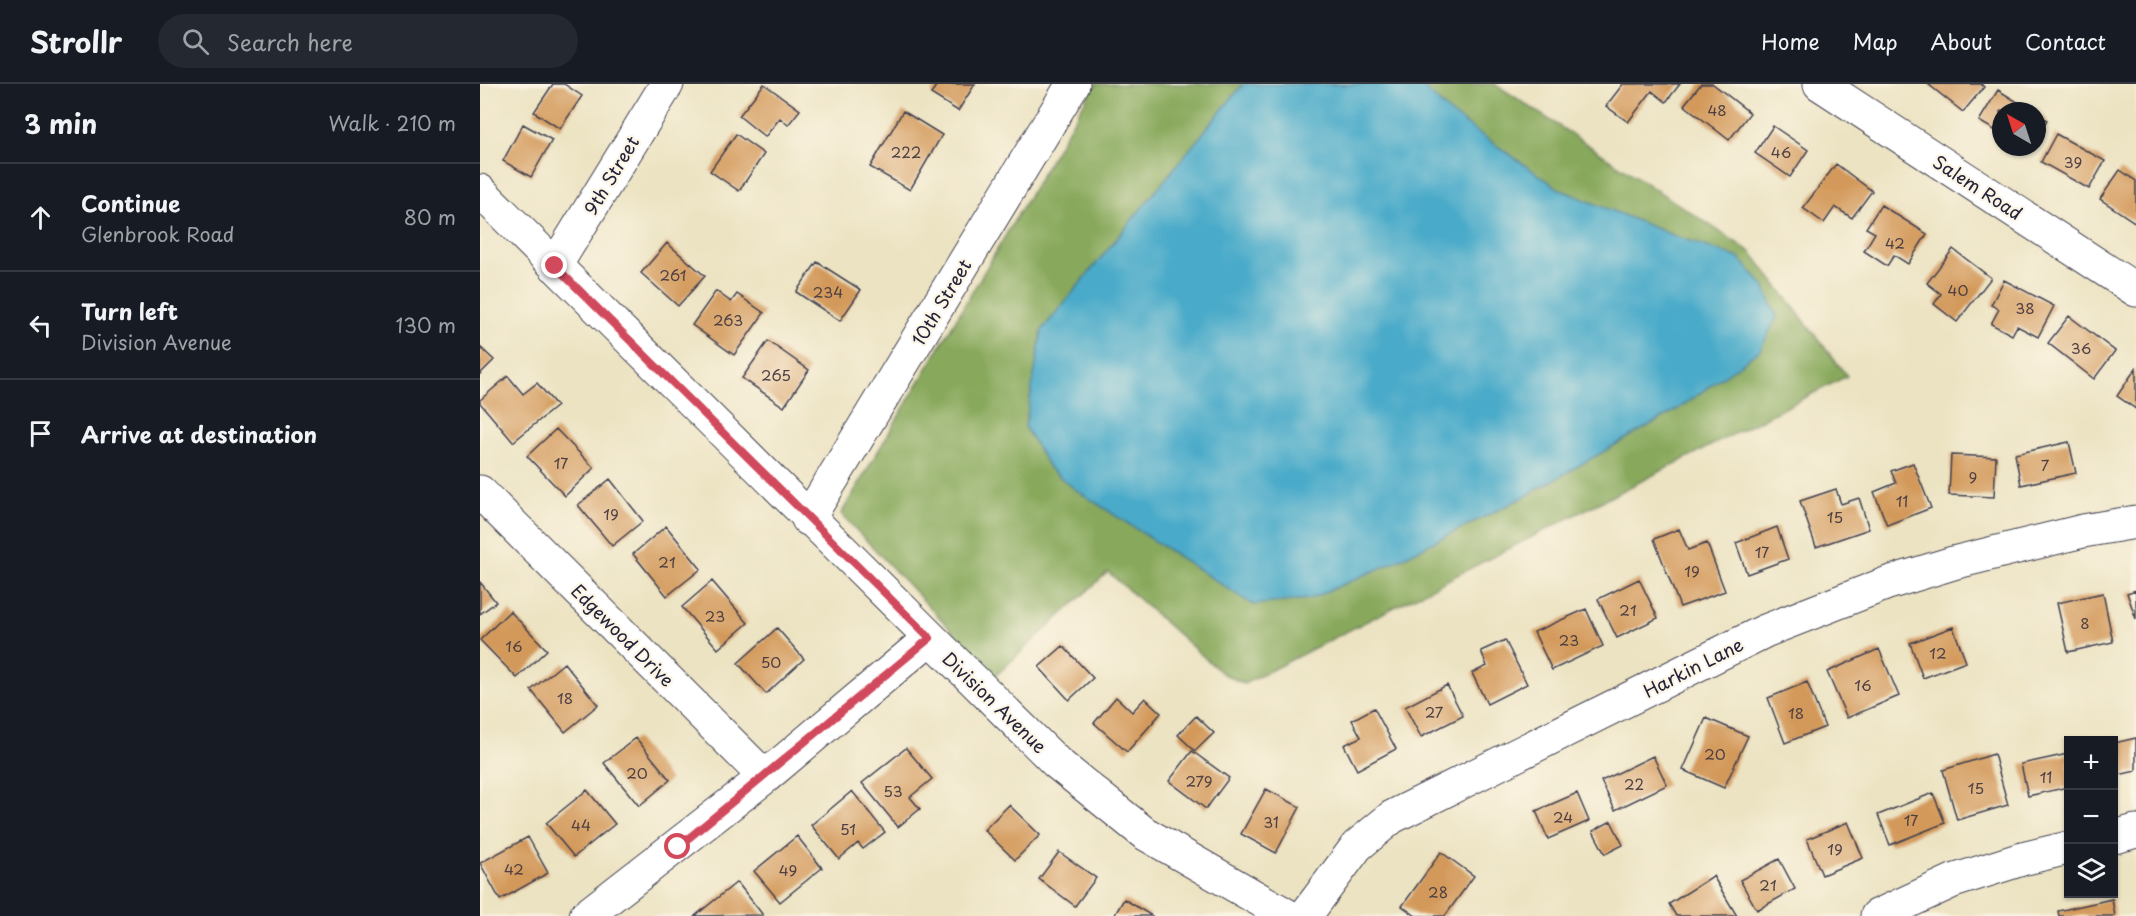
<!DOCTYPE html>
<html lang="en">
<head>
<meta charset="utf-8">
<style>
	body { margin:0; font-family:"Playpen Sans",sans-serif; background:#242831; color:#f1f3f6 }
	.controls { position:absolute; right:18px; bottom:18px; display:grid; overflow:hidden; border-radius:0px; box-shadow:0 2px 4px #0004 }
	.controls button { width:54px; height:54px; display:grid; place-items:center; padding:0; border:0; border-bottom:2px solid #363941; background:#171b24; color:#f1f3f6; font:30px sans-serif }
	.compass { position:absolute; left:1512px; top:18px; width:54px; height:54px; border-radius:50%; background:#171b24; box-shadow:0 2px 4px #0004; rotate:321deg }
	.stop { position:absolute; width:18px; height:18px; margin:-14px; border:4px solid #d1495b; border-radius:50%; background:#fff }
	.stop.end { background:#d1495b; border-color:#fff; box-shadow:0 2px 6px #0008 }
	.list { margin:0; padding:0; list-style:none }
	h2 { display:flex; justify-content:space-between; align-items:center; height:78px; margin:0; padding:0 24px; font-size:26px }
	h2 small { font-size:20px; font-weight:400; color:#9ea1a6 }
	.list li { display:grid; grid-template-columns:39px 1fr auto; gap:18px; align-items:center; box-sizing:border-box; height:108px; padding:0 24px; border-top:2px solid #363941 }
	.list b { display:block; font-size:22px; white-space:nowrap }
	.list p { margin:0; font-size:20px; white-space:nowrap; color:#9ea1a6 }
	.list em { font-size:20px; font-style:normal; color:#9ea1a6 }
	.icon { flex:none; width:33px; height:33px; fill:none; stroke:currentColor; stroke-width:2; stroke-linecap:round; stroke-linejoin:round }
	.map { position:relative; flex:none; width:1656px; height:832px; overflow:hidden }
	header { display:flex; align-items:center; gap:36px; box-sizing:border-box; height:84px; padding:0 30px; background:#171b24; border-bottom:2px solid #363941 }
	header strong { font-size:28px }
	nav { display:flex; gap:33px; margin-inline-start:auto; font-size:21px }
	.search { width:420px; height:54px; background:#242831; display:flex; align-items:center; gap:15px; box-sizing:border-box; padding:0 21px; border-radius:33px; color:#9ea1a6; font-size:22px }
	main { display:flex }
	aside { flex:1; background:#171b24 }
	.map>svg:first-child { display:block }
	.forest { fill:#88a95c; stroke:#55664c; stroke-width:1.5 }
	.water { fill:#4aaac9; stroke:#366682; stroke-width:1.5 }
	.building { fill:#d3995a }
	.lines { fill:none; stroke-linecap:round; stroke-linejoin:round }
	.minor-casing { stroke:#403f4f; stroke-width:35 }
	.minor { stroke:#fff; stroke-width:33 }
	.route { stroke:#d1495b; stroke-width:8 }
	.labels { text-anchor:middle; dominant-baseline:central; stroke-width:4.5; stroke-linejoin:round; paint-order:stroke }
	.number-label { font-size:15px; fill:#4e4043 }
	.street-label { font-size:18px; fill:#22223b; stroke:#fcf5e5 }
</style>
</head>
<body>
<header>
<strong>Strollr</strong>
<div class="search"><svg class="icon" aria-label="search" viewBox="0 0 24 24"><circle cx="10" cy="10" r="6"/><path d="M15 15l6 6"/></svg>Search here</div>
<nav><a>Home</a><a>Map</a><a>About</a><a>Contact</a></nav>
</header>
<main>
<aside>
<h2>3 min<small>Walk · 210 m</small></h2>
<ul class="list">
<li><svg class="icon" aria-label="ahead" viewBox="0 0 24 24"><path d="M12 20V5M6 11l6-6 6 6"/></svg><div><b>Continue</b><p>Glenbrook Road</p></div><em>80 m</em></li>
<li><svg class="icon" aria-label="left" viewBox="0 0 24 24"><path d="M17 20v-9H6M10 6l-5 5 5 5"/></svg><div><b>Turn left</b><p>Division Avenue</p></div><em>130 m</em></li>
<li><svg class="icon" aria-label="arrive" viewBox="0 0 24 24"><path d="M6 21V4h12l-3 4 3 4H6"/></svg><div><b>Arrive at destination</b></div></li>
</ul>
</aside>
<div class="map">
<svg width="1656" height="832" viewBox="0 0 1656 832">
	<rect width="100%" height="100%" fill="#fcf5e5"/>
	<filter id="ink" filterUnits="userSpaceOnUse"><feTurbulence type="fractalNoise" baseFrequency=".0167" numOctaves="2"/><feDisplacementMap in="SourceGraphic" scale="12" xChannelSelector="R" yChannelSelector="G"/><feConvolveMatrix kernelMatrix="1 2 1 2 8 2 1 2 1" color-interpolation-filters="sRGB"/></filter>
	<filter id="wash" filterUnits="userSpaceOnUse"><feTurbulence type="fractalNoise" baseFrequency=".008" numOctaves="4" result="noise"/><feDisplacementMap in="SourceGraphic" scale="24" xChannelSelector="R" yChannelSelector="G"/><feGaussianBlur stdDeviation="1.35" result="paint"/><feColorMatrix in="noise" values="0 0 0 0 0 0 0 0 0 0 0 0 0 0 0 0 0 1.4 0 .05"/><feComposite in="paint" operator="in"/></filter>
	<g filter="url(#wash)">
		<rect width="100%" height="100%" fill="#ece3c2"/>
		<path class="forest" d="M615 0H1015L1271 168 1367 292 764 600 742 589 628 488 515 592 361 430Z"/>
		<path class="water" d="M763 0H940L970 29 1081 106 1195 152 1259 174 1284 202 1297 233 1280 266 1198 325 1046 412 914 478 830 515 773 521 596 406 570 385 545 343 562 246Z"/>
		<g id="blocks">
			<path class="building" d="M73 0H84L102 12 80 45 54 28Z
				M284 0 320 26 308 41 300 34 285 53 259 32Z
				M457 0H495L478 27 451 10Z
				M1143 0H1200L1186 18 1172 7 1148 38 1126 22Z
				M1221 0H1233L1270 29 1249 56 1204 21Z
				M1448 0H1501L1504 3 1483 28Z
				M1518 6 1552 27H1521V50L1499 37Z
				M423 27 462 51 430 106 390 83Z
				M1557 30 1567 36 1557 52Z
				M43 40 72 56 51 93 23 77Z
				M1293 42 1328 66 1310 93 1275 69Z
				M256 50 284 70 259 107 230 87Z
				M1576 50 1625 77 1609 105 1561 78Z
				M1356 80 1392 107 1372 134 1355 123 1344 139 1323 124Z
				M1640 86 1656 97V139L1620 115Z
				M1401 121 1447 150 1428 180 1414 171 1407 182 1384 167 1395 149 1386 144Z
				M187 159 225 192 198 222 161 189Z
				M1473 165 1511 194 1477 238 1454 220 1461 210 1447 199Z
				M337 178 381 206 360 237 316 208Z
				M1524 196 1574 222 1558 253 1537 242 1532 251 1511 240 1519 225 1511 221Z
				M236 207 251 218 257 210 284 229 254 271 212 241Z
				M1589 232 1635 267 1614 295 1568 259Z
				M288 257 329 286 304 323 262 294Z
				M0 263 14 276 0 290Z
				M1656 284V325L1637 312Z
				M28 292 43 310 57 299 77 322 33 358 0 319V316Z
				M76 345 114 384 85 412 47 372Z
				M1589 358 1596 389 1541 401 1535 370Z
				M1471 371 1516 373 1514 413 1469 411Z
				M1433 379 1451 424 1407 441 1394 408 1416 399 1411 387Z
				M130 395 163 437 132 462 98 421Z
				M1356 405 1361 420 1379 414 1389 445 1336 463 1320 417Z
				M186 442 221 485 187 512 153 470Z
				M1297 443 1308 475 1267 490 1256 459Z
				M1199 445 1208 466 1227 459 1245 507 1200 523 1174 455Z
				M1159 495 1178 534 1137 554 1118 515Z
				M232 497 268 539 238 565 202 523Z
				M0 498 16 518 0 530Z
				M1656 506V535L1647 509Z
				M1623 509 1633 558 1588 568 1577 519Z
				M1106 525 1123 562 1072 586 1054 548Z
				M30 527 67 566 37 594 0 556Z
				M1473 543 1486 578 1443 594 1430 559Z
				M297 544 324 575 286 610 258 579Z
				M1025 556 1047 600 1007 620 992 589 1007 582 1001 567Z
				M583 562 613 594 589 616 559 583Z
				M1399 565 1419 612 1367 634 1347 588Z
				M84 579 118 621 85 648 51 606Z
				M1327 598 1345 643 1305 659 1288 614Z
				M967 601 983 632 941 653 925 623Z
				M636 613 652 628 665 614 681 629 647 668 614 639Z
				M894 624 916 665 877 686 864 661 881 653 872 636Z
				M716 632 734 649 715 667 698 651Z
				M1226 634 1268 652 1244 704 1203 686Z
				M156 654 190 696 159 722 124 679Z
				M1656 654V687L1634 692V659Z
				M426 664 452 695 430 713 440 725 418 743 382 699Z
				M712 667 749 694 726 725 689 697Z
				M1514 670 1528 721 1477 736 1463 686Z
				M1588 670V703L1548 712 1541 680Z
				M1173 672 1187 701 1135 726 1121 697Z
				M786 705 820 723 796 769 761 750Z
				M107 706 135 740 94 773 66 739Z
				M372 707 405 748 383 765 378 759 359 775 331 741Z
				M1097 709 1109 737 1068 755 1056 727Z
				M1453 709 1465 739 1410 761 1398 731Z
				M529 721 560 751 535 776 504 746Z
				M1131 737 1143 761 1125 770 1113 747Z
				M1368 738 1383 774 1342 791 1327 755Z
				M317 752 342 784 300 818 274 787Z
				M48 753 68 789 20 816 0 779Z
				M579 768 616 794 595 822 559 795Z
				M961 768 994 792 965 832H936L922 822Z
				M1299 775 1315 805 1277 826 1260 796Z
				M1233 792 1257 832H1196L1189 820Z
				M257 798 283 831 215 832Z
				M644 815 672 832H634Z
				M1632 815 1635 832H1579L1578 827Z"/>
		</g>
	</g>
	<g filter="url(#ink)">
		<use href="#blocks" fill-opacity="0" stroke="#403f4f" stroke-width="1.5"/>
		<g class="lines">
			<g class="minor-casing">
				<path id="minor" d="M1340 0 1656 206
					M0 107 577 679 664 749 808 832
					M75 182 187 0
					M0 408 285 693
					M328 435 593 0
					M1634 753 1656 747
					M106 832 285 693 450 554
					M825 832 877 762 912 733 1285 547 1408 499 1473 479 1603 447 1656 438
					M1397 832 1473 797 1542 775 1588 764"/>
			</g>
			<use href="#minor" class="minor"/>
		</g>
	</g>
	<g class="lines" filter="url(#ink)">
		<path class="route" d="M75 182 450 554 198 763"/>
	</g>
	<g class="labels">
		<g class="number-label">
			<text x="1237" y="25">48</text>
			<text x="426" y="67">222</text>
			<text x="1301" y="67">46</text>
			<text x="1593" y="77">39</text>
			<text x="1415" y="158">42</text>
			<text x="193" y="190">261</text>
			<text x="1478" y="205">40</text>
			<text x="348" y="207">234</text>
			<text x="1545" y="223">38</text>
			<text x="248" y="235">263</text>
			<text x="1601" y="263">36</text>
			<text x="296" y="290">265</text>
			<text x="81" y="378">17</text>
			<text x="1565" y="380">7</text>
			<text x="1493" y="392">9</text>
			<text x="1422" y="416">11</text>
			<text x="131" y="429">19</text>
			<text x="1355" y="432">15</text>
			<text x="1282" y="467">17</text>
			<text x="187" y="477">21</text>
			<text x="1212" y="486">19</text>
			<text x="1148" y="525">21</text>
			<text x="235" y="531">23</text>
			<text x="1605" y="538">8</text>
			<text x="1089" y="555">23</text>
			<text x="34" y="561">16</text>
			<text x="1458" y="568">12</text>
			<text x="291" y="577">50</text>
			<text x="1383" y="600">16</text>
			<text x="85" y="613">18</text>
			<text x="954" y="627">27</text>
			<text x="1316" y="628">18</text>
			<text x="1235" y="669">20</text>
			<text x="157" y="688">20</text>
			<text x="1566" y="692">11</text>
			<text x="719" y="696">279</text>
			<text x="1154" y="699">22</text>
			<text x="1496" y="703">15</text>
			<text x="413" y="706">53</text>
			<text x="1083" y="732">24</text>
			<text x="1431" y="735">17</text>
			<text x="791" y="737">31</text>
			<text x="101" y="740">44</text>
			<text x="368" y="744">51</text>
			<text x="1355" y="764">19</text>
			<text x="34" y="784">42</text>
			<text x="308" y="785">49</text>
			<text x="1288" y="800">21</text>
			<text x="958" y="807">28</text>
		</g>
		<g class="street-label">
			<text transform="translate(131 91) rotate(-59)">9th Street</text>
			<text transform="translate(1498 103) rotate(33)">Salem Road</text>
			<text transform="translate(461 218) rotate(-59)">10th Street</text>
			<text transform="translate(143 551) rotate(45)">Edgewood Drive</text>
			<text transform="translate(1213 583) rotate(-27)">Harkin Lane</text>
			<text transform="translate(515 618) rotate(44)">Division Avenue</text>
		</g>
	</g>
</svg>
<div class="controls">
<button>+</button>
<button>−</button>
<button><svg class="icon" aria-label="layers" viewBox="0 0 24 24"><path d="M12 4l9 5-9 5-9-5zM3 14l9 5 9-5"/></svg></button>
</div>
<svg class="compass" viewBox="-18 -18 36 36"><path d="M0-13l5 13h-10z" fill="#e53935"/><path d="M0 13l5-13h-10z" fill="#9ea1a6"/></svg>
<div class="stop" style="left:198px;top:763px"></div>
<div class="stop end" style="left:75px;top:182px"></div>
</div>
</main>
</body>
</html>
